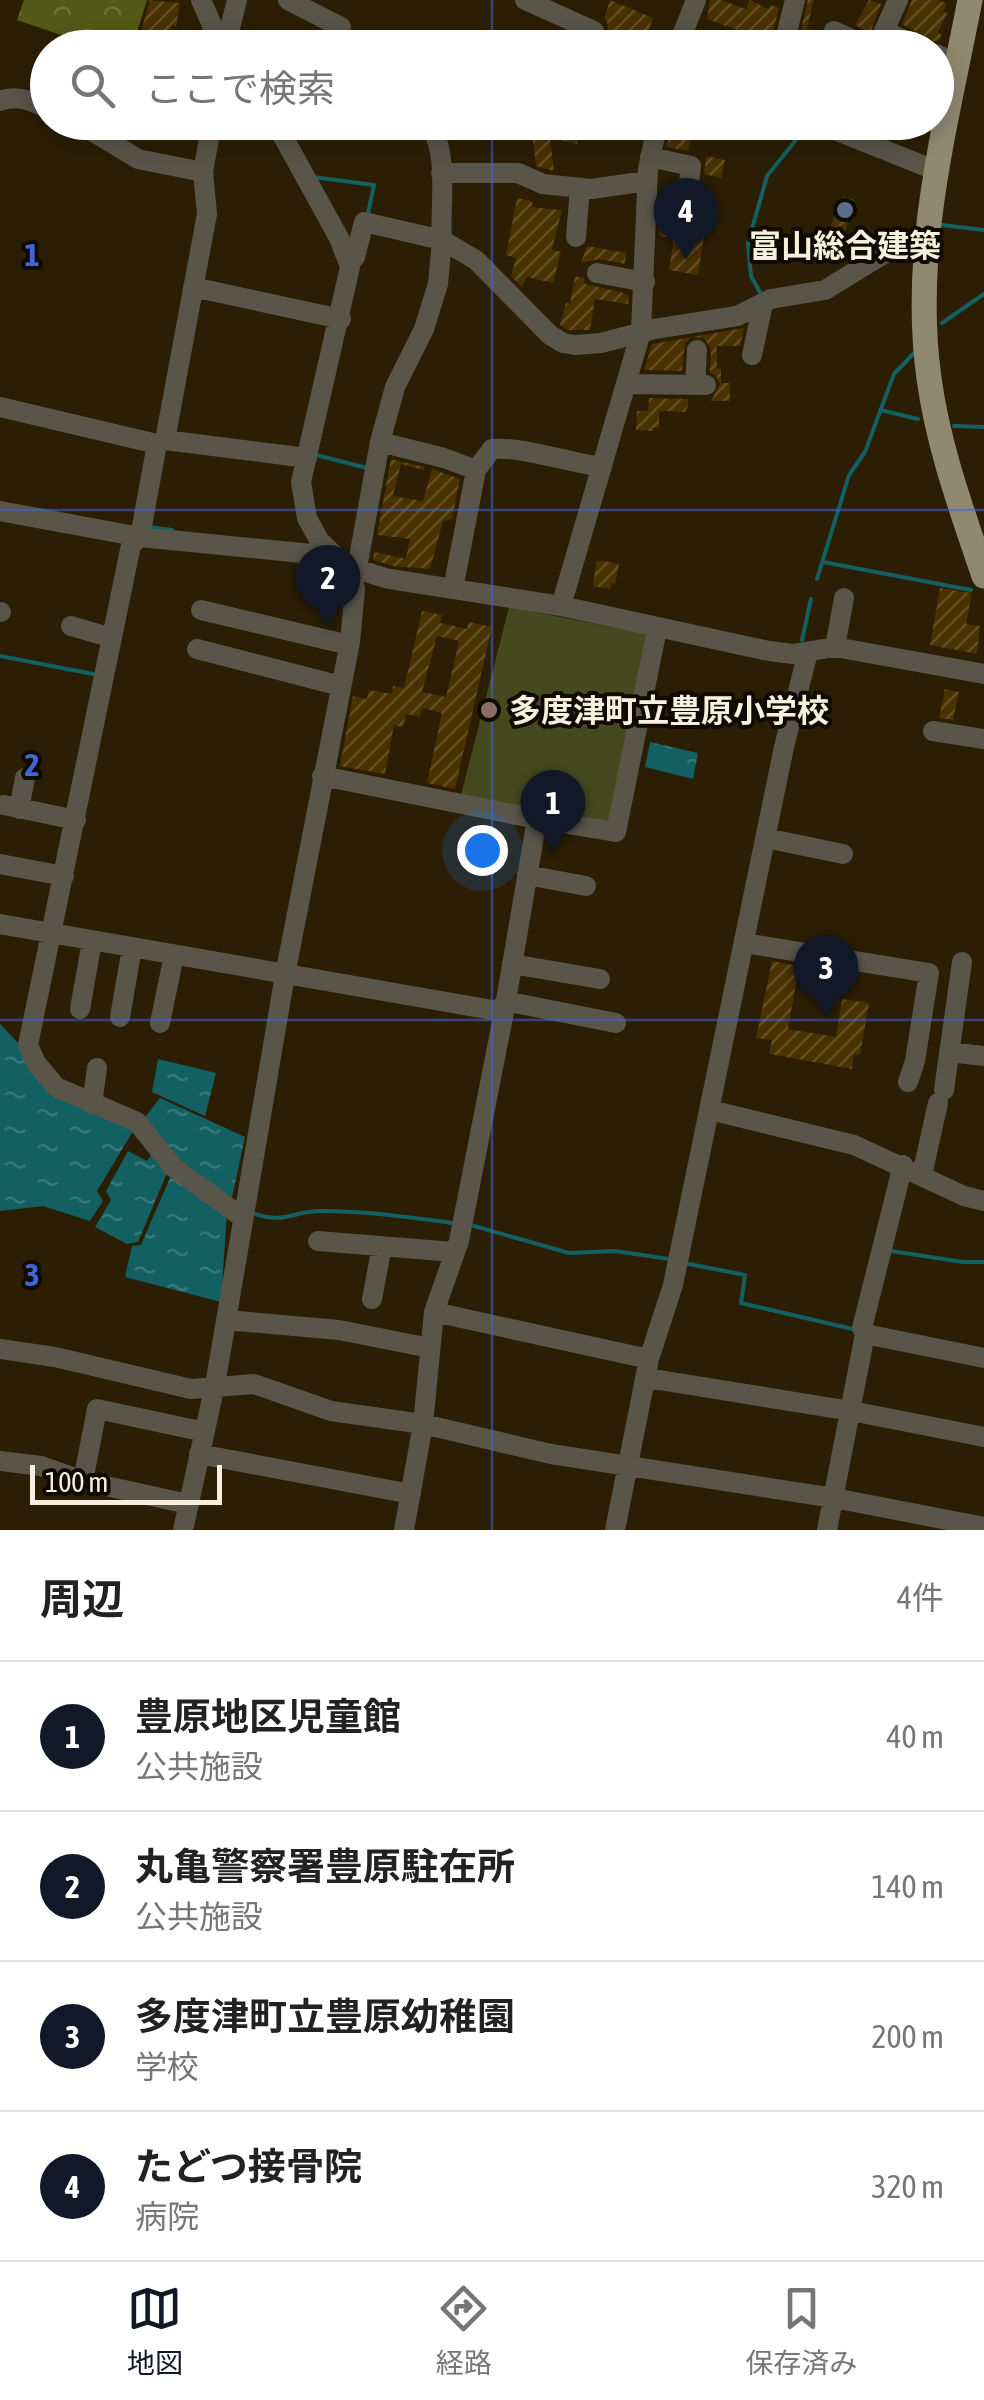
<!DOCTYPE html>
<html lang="ja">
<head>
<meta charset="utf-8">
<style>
	body { margin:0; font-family:"Asap Condensed","Noto Sans JP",sans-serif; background:#f2f2f2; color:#222 }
	.scale { position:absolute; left:30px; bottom:25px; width:192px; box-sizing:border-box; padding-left:10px; border:5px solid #f8efdf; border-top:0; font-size:28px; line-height:35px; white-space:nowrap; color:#f8efdf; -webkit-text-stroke:8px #100a02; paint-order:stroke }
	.you { position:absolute; left:482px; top:850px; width:35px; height:35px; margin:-25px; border:8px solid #fff; border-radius:50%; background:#1a73e8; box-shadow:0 0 0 15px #1a73e833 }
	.badge { display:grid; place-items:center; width:65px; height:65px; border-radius:50%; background:#111827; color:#fff; font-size:32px; font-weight:700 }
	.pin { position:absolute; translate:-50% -82px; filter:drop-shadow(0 2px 5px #0008) }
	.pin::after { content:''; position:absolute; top:52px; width:35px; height:30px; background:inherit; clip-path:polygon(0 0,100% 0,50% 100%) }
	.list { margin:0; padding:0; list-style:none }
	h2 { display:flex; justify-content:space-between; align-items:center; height:130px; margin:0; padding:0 40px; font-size:42px }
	h2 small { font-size:32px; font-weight:400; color:#767676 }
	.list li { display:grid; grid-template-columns:65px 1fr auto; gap:30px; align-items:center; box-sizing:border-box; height:150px; padding:0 40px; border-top:2px solid #e0e0e0 }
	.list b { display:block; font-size:38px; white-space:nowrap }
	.list p { margin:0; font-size:32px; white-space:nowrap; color:#767676 }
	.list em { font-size:32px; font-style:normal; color:#767676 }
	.icon { flex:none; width:55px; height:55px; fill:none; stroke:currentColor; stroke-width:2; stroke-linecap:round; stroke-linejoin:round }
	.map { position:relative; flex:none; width:984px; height:1530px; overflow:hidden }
	.search { position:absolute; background:#fff; box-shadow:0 5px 25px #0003; left:30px; right:30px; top:30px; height:110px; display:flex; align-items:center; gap:25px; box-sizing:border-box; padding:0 35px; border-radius:55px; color:#767676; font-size:38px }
	.sheet { height:730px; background:#fff }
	nav { display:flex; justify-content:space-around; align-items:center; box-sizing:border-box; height:140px; border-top:2px solid #e0e0e0; background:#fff; font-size:28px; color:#767676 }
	nav a { display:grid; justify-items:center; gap:5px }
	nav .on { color:#111827 }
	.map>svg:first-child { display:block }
	.forest { fill:url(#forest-crowns) }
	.pitch { fill:#44491f }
	.water { fill:url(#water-ripples) }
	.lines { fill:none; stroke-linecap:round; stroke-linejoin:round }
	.stream { stroke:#136063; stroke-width:4 }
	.building { fill:url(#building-hatch); fill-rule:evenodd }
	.minor { stroke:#595549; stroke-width:20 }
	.major { stroke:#91896f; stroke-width:25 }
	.grid { fill:none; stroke:#3e66d9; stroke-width:2.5; stroke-opacity:0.55 }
	.service-dot { fill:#5c6f8a; stroke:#100a02; stroke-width:4 }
	.education-dot { fill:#8d6e63; stroke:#100a02; stroke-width:4 }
	.labels { text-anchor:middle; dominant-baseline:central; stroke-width:8; stroke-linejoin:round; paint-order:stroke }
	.poi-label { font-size:32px; font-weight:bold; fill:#f8efdf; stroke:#100a02 }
	.grid-label { font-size:32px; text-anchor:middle; font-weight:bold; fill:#3e66d9; stroke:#100a02; stroke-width:8; stroke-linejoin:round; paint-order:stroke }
</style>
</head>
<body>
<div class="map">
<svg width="984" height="1530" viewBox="0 0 984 1530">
	<defs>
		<pattern id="forest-crowns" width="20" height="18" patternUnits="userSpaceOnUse" patternTransform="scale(2.5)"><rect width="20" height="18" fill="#535a17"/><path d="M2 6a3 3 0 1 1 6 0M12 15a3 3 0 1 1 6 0" fill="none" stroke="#6c7238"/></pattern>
		<pattern id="water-ripples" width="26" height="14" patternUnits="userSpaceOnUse" patternTransform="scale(2.5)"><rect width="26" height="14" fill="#136063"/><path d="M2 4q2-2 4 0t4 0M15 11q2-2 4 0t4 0" fill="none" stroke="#367779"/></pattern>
		<pattern id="building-hatch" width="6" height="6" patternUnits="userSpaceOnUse" patternTransform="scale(2.5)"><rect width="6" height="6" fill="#493100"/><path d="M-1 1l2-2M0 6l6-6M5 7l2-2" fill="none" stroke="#644f25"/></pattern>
	</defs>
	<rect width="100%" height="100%" fill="#2c1e04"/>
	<path class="forest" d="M24 0H147L132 48 86 38 79 41 17 20Z"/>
	<path class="pitch" d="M509 607 647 634 614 823 460 799Z"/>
	<path class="water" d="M650 742 698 753 693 779 645 767Z
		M0 1024 23 1048 31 1066 133 1131 97 1191 103 1201 90 1221 43 1206 0 1211Z
		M158 1059 216 1073 205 1116 152 1092Z
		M160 1098 245 1137 231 1202 178 1161 145 1117Z
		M128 1151 147 1161 154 1151 169 1168 138 1242 127 1244 95 1227 111 1200 106 1191Z
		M173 1171 227 1212 221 1302 125 1277 132 1246 141 1245Z"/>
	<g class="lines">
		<path class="stream" d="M601 37 629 48
			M313 177 374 185 368 214
			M942 225 984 230
			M762 296 751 276 748 243 767 176 804 130
			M942 323 984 294
			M880 410 918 419
			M954 426 984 427
			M316 455 367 468
			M149 527 172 530
			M823 562 971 590
			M817 579 849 475 865 452 894 374 914 353
			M802 640 811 599
			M0 656 98 675
			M252 1213C284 1225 293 1211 320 1211 365 1211 409 1217 452 1223
			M474 1226 569 1253 615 1251 669 1259
			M891 1251 963 1262H984
			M689 1264 745 1275 741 1303 857 1330"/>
	</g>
	<path class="building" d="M150 0 180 3 176 27 172 26 169 35 141 32Z
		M610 0 653 18 645 40 639 38 638 43 608 31 607 21 604 19Z
		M710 0H720L746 9 750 0 768 9 770 5 779 8 771 39 752 32 751 35 707 19Z
		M808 0H814L807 28 837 48H797Z
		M869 0 881 4 870 33 855 25Z
		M912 0H938L947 4 943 11 947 13 938 33 942 35 939 41H933L902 24Z
		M671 122H694L688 151 667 147Z
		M548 123 581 128 577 144 550 138 554 171 536 166 531 124Z
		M706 156 725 160 721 178 704 174Z
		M843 196 854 200 844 235 829 230Z
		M517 198 532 201V207L562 210 552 249 561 252 553 283 527 277 522 287 511 276 516 258 506 255Z
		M701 198 713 199 710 223 706 222 698 275 669 270 674 238 659 236V224L691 226 698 217Z
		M587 246 626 253 625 264 599 259 581 263Z
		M575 276 584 278 585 284 621 292 629 296 628 304 595 299 590 330H568L560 325 566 303 570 304Z
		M744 328 740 346H717V369L721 368V383H730V401H711L720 384 717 378 710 372 711 350 704 338 692 337 685 343 682 371 644 370 652 344Z
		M649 398 688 399V406L685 412 659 411V428H653V431L636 430 637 411H648Z
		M391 459 425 467 424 470 401 464 393 496 423 501 432 469 460 479 452 519 443 521 430 569 393 566 373 560 374 552 406 559 410 539 377 535Z
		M604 561 619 564 615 584 612 583 610 589 593 586 596 562Z
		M940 588 972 593 966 624 980 626 977 654 930 645Z
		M422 611 442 615 440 623 467 629 469 622 492 627 455 789 427 783 442 713 422 708 420 717 406 714 403 727 394 725 385 774 340 766 353 696 367 699 369 690 392 694 393 686 404 688ZM437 636 459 641 446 697 422 692Z
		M945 689 959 692 953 720 939 718Z
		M772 961 799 966 788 1029 836 1037 842 999 869 1003 860 1055 854 1054 852 1069 769 1054 772 1040 756 1038Z"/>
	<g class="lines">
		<path class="minor" d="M201 0 222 48
			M288 0 341 27 334 48
			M525 0 594 31
			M898 0 884 31 921 48
			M834 31 871 48
			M225 48 237 0
			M677 48 696 0
			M783 48 795 0
			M936 54 958 64
			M0 101C17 94 32 101 48 109
			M77 122 138 159 203 172
			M426 122C451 146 439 207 442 240L476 260 550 335 563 343 575 345 601 343 654 329 737 316 771 299 825 290 882 255 927 238
			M815 122 937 171
			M441 173H518L543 184 591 189 647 181
			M646 208 685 214 691 166 650 157
			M576 237 580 188
			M349 264 355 257 364 222 442 240 438 284 424 329 395 387 380 442 357 568
			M597 273 645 282
			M193 287 341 319
			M752 355 763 304
			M627 384 706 385
			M695 385 697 350
			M0 407 157 444 165 440 307 458
			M165 440 207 214 203 172 212 122
			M380 442 444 458 476 470
			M157 444 140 537 131 545 28 1045 36 1063 56 1087 137 1122 173 1167 243 1218
			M0 511 140 537 312 554C340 560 363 573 390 579L561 606 769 651 793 654 835 647 984 674
			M453 589 476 470 492 449C521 446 570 463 602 467
			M561 606 641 332 648 169 658 122
			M201 610 349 645
			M0 612H1
			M71 626 112 638
			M835 647 844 598
			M197 649 341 686
			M933 731 984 739
			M322 776 537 819 504 1012 459 1241 434 1312 423 1424 404 1530
			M4 805 76 820
			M19 809 25 778
			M537 819 616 832 657 629
			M766 838 843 854
			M0 864 64 876
			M527 875 586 886
			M0 924 504 1012
			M744 943 929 973 915 1061 908 1082
			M512 964 600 979
			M505 1001 616 1023
			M80 1009 92 941
			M120 1017 132 948
			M160 1023 174 955
			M949 1052 984 1056
			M944 1090 962 962
			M92 1104 97 1068
			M710 1110 854 1145 964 1196 984 1201
			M922 1175 938 1103
			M318 1241 454 1252
			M372 1299 382 1246
			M434 1312 649 1359
			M226 1320 339 1330 430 1348
			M865 1334 984 1358
			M0 1349 55 1357 191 1389 254 1384 331 1411 423 1424 551 1454 834 1498 984 1527
			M647 1378 851 1411 984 1437
			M199 1454 411 1494
			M0 1461 41 1466 83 1481 188 1504
			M83 1481 97 1409 205 1432
			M183 1530 215 1385 285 975 350 642 355 589 350 571 319 540 307 518 301 482 350 267 339 238 275 122
			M615 1530 649 1359 673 1285 784 747 808 652
			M827 1530 865 1334 862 1328 903 1165"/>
		<path class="major" d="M970 0C946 125 911 250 929 378 938 446 962 511 984 576"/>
	</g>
	<path class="grid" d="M492 0V48M492 122V1530M0 510H984M0 1020H984"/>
	<circle class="service-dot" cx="845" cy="210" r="10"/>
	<circle class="education-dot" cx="489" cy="710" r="10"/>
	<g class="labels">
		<g class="poi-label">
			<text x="845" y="245">富山総合建築</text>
			<text x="509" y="710" text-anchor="start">多度津町立豊原小学校</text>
		</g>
	</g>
	<g class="grid-label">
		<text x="32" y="266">1</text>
		<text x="32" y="776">2</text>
		<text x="32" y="1286">3</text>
	</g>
</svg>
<div class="scale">100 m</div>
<div class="you"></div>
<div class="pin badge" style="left:553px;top:852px">1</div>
<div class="pin badge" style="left:328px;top:627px">2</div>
<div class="pin badge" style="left:826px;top:1017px">3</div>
<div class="pin badge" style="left:686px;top:260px">4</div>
<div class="search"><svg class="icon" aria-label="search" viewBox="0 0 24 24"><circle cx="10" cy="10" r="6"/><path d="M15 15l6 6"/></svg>ここで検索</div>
</div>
<section class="sheet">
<h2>周辺<small>4件</small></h2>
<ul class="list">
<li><span class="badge">1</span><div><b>豊原地区児童館</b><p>公共施設</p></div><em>40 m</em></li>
<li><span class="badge">2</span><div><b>丸亀警察署豊原駐在所</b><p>公共施設</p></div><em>140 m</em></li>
<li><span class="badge">3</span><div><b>多度津町立豊原幼稚園</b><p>学校</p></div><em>200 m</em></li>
<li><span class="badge">4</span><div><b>たどつ接骨院</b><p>病院</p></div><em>320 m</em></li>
</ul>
</section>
<nav>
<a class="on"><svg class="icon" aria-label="map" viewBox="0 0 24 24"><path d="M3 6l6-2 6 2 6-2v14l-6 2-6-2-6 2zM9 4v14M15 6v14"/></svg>地図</a>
<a><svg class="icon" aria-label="directions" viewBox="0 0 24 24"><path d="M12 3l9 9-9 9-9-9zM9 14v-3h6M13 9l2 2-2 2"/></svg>経路</a>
<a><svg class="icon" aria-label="saved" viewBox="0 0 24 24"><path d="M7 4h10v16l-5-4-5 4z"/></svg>保存済み</a>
</nav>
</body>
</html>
